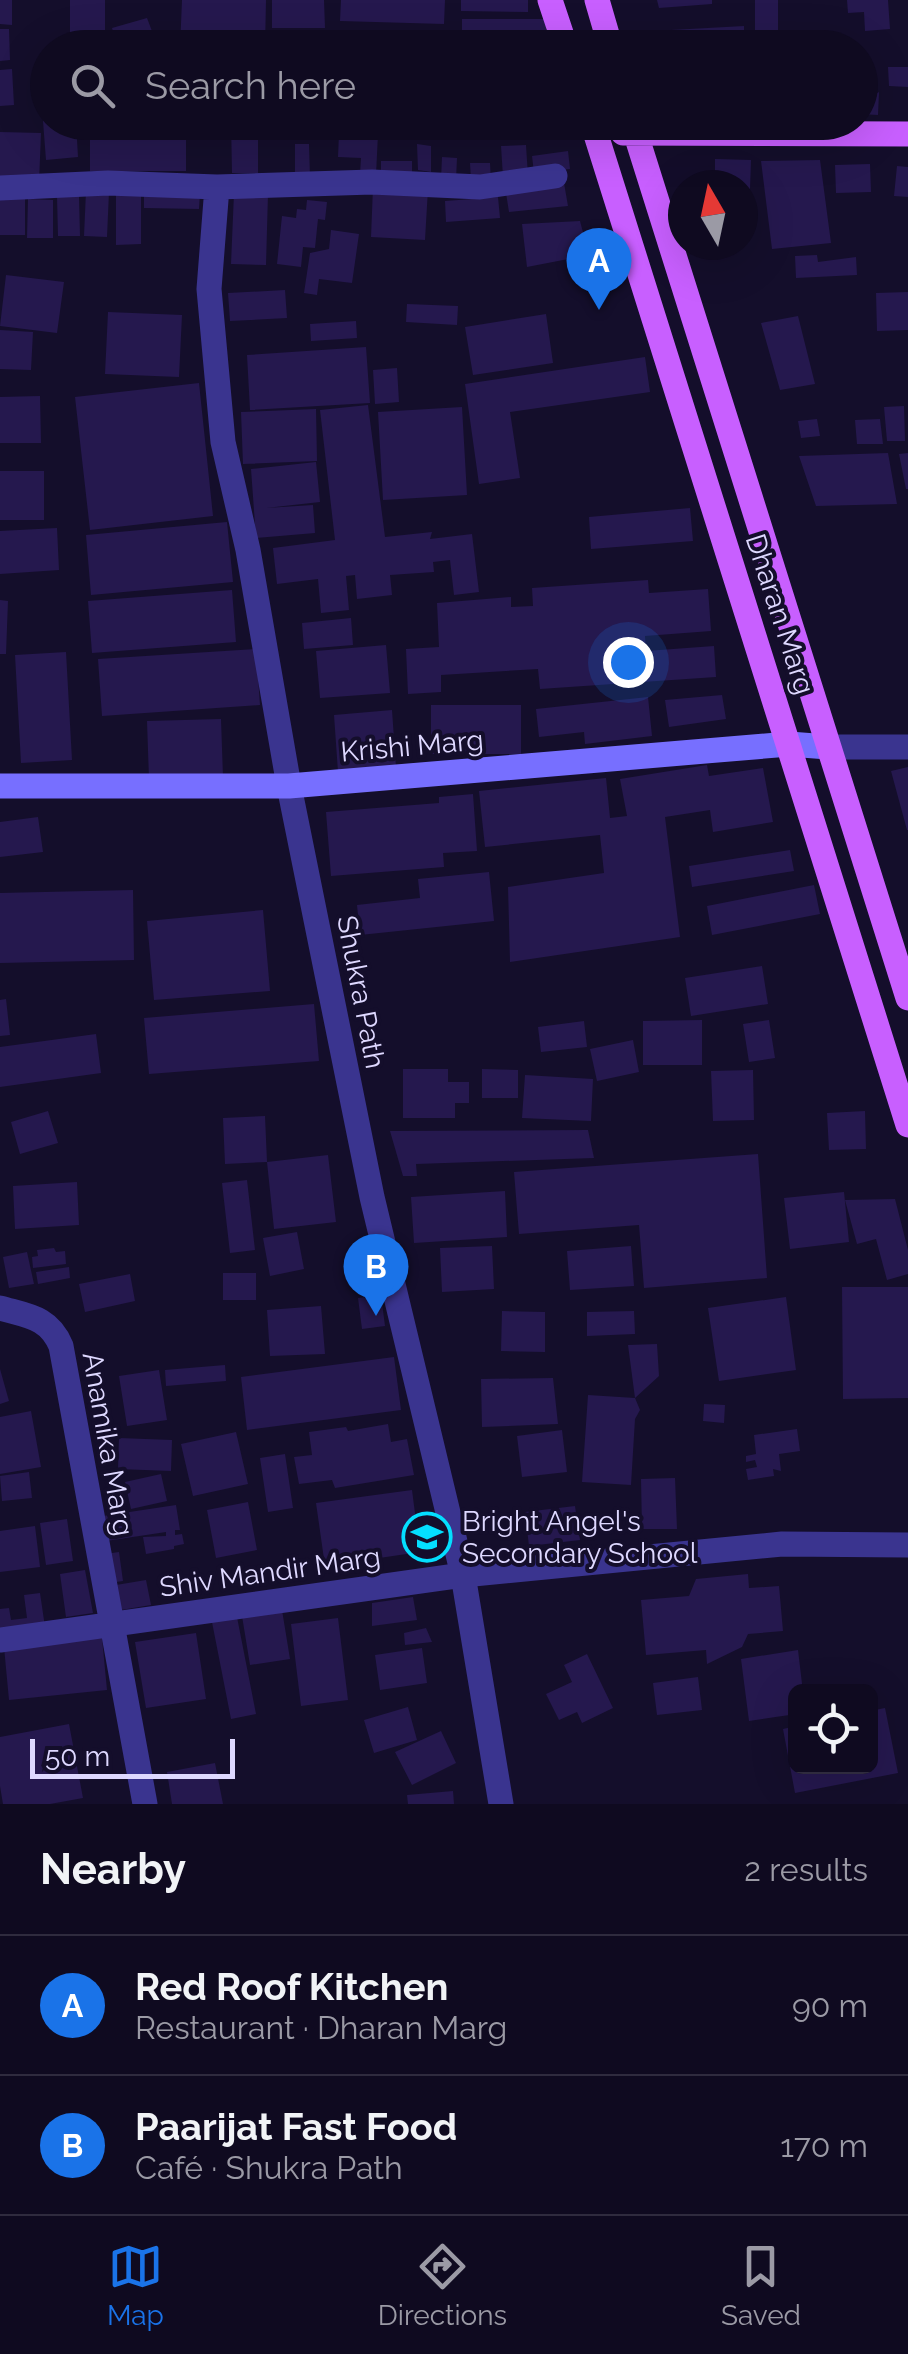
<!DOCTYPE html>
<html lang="en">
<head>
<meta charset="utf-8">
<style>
	body { margin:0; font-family:Raleway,sans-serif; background:#1d182d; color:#f1f3f6 }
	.controls { position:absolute; right:30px; bottom:30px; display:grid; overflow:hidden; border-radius:15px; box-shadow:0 10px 40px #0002 }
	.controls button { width:90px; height:90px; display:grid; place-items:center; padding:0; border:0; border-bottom:2px solid #2f2b3e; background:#0f0a20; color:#f1f3f6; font:50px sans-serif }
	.compass { position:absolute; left:668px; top:170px; width:90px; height:90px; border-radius:50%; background:#0f0a20; box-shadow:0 10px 40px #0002; rotate:351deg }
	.scale { position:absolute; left:30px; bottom:25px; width:205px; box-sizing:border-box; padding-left:10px; border:5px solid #ded8ff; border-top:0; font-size:28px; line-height:35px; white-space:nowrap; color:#ded8ff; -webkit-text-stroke:8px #140e2b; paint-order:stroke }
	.you { position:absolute; left:628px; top:662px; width:35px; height:35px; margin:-25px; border:8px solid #fff; border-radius:50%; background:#1a73e8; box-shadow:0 0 0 15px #1a73e833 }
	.badge { display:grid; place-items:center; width:65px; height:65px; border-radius:50%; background:#1a73e8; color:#fff; font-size:32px; font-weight:700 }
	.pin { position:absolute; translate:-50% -82px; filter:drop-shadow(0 2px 5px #0008) }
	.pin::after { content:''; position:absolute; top:52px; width:35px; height:30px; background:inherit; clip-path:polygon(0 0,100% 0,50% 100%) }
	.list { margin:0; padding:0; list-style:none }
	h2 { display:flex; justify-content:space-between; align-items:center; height:130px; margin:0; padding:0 40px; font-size:42px }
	h2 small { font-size:32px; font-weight:400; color:#9b9aa5 }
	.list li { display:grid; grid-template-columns:65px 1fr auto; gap:30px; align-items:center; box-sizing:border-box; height:140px; padding:0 40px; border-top:2px solid #2f2b3e }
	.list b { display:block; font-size:38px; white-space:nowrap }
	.list p { margin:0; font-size:32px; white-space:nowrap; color:#9b9aa5 }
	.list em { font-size:32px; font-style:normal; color:#9b9aa5 }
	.icon { flex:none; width:55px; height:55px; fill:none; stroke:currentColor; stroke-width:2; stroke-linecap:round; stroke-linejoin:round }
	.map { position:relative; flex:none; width:908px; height:1804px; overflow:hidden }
	.search { position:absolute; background:#0f0a20; box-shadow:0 10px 40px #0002; left:30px; right:30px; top:30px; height:110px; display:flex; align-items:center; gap:25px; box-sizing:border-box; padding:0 35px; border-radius:55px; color:#9b9aa5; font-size:38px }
	.sheet { height:410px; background:#0f0a20 }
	nav { display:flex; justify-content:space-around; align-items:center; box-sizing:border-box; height:140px; border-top:2px solid #2f2b3e; background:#0f0a20; font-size:28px; color:#9b9aa5 }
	nav a { display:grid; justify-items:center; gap:5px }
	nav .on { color:#1a73e8 }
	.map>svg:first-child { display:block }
	.building { fill:#25184e }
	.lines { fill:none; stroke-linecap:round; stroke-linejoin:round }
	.street { stroke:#3a348f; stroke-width:25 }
	.secondary { stroke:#776fff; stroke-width:25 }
	.primary { stroke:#c85fff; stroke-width:25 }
	.labels { text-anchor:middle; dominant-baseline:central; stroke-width:8; stroke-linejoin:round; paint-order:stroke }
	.street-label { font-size:28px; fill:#ded8ff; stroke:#140e2b }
	.poi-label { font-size:28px; fill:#ded8ff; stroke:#140e2b; text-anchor:start }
</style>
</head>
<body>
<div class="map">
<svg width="908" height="1804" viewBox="0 0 908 1804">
	<rect width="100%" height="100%" fill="#140e2b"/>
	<path class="building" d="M0 0H12V25L0 24Z
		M70 0H105V45H70Z
		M182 0H266L265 48H180Z
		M272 0H324L325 28H272Z
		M341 0H445L444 24 340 21Z
		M461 0H528V12L461 11Z
		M657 0H712V4L659 8Z
		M755 0H778V48H755Z
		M847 0H888L890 29 865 31 864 12 848 13Z
		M147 18 155 39 118 48 112 28Z
		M462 19H546V48H462Z
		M744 26V48H674L671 30Z
		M0 29H9L10 60 0 61Z
		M451 39V48H382V40Z
		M888 67H908V87L889 86Z
		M12 69 14 105 0 106V70Z
		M879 92 878 115 860 114V96L871 97Z
		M41 95H48V122H76L78 157 46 160Z
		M90 122H186V171H90Z
		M231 122H305V129L258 130V173H232Z
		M375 122H394L395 129 375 130Z
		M413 122H428L430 137 415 139Z
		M0 132 41 133 39 183 0 182Z
		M339 133 378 134 376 175 360 174 361 158 338 157Z
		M295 144H309L310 177 295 178Z
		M417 144 431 146V172L418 170Z
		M526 145 528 176 503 177 501 146Z
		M568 151 570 169 534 173 532 156Z
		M442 157 457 158 456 180 441 179Z
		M715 159 751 160 750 189 743 188V185H715Z
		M820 160 831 243 772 249 761 161Z
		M381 161H412V175L381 174Z
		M470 163H490L491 181 471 180Z
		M870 164 871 192 836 193 835 165Z
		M897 166 908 167V197L894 196Z
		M564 183 568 206 509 212 506 193Z
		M373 187 428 189 425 240 371 237Z
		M86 191 109 192 107 237 84 236Z
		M116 191H141V244L116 245Z
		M144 192 200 193 199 209 144 208Z
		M234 193 268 194 266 265 231 264Z
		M25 196V235H0V197Z
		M57 196H79L80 236H58Z
		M498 197 500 218 446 222 445 201Z
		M28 199 53 200V238H27Z
		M307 200 327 202 325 220 318 219 315 248 303 247 301 267 277 264 282 216 296 218 297 209 306 210Z
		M580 221 589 255 527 267 522 224Z
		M331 230 359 234 352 283 319 279 317 295 304 293 310 253 329 249Z
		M817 255 818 262 856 257 857 275 796 278 795 256Z
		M6 275 64 282 57 333 0 326Z
		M285 290 287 318 230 321 228 293Z
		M908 292V330L877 331 876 293Z
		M407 304 458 306 457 325 406 322Z
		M108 312 182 315 179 377 105 374Z
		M546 314 553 363 473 375 465 327Z
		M798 316 815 384 780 390 761 323Z
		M356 321 357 338 311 341 310 324Z
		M0 330 33 332 31 370 0 369Z
		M366 347 370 403 250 410 247 355Z
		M645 357 650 392 510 412 520 478 479 484 465 384Z
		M397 368 399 402 375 404 373 370Z
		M199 383 213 516 90 530 75 397Z
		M40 396 41 443H0V397Z
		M368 405 385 537 432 532 430 539 472 534 479 592 454 595 450 560 433 562 434 572 390 575 392 595 357 599 355 575 346 576 349 610 321 613 318 579 277 584 273 548 335 540 320 410Z
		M904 406 905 441H887L884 407Z
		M462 407 467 495 383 500 378 412Z
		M316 409 317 461 243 464 241 412Z
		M817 419 820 436 801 438 798 421Z
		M880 419 883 444H857L855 420Z
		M888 453 897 504 816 506 799 456Z
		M908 453V489H906L899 454Z
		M316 462 320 502 266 508 313 505 315 533 256 538 251 469Z
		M0 471H44V520H0Z
		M690 508 693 541 591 549 589 517Z
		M227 522 233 582 91 595 86 535Z
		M57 528 59 570 0 574V531Z
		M648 580 649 593 708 589 711 631 645 636 646 651 714 646 716 677 540 689 538 669 441 675V692L408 694 406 649 439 647 437 603 511 597V607L533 606 532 588Z
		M232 590 236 642 92 653 88 601Z
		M0 600 8 601 6 654H0Z
		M351 618 353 645 304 649 302 623Z
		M386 645 390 693 320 698 316 651Z
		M256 649 260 705 102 716 98 659Z
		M66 652 72 760 21 763 15 655Z
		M722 695 726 719 669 727 665 700Z
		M648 697 652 736 585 744 584 732 539 737 536 709Z
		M431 705H521V754H431Z
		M392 710 396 767 338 772 334 715Z
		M221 719 223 777 149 779 147 721Z
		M707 765 709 776 763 768 773 822 713 832 710 810 665 817 680 937 510 962 508 887 604 873 600 835 485 847 479 791 606 778 610 818 627 816 620 779Z
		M908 767V830H907L891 771Z
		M473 794 477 851 443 853 444 867 331 876 326 812 439 803V797Z
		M38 817 43 852 0 857V822Z
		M790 850 794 871 692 887 689 866Z
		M489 872 494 921 360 935 357 905 420 898 418 879Z
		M814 885 820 914 712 935 707 906Z
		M133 890 134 960 0 963V893Z
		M263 910 270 991 154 1000 147 921Z
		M762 966 768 1004 691 1016 685 978Z
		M6 999 10 1035 0 1036V1000Z
		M314 1004 319 1061 149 1074 144 1018Z
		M702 1020V1065H643V1021Z
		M769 1020 775 1058 749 1062 743 1024Z
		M584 1021 587 1047 541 1052 538 1027Z
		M96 1034 101 1073 0 1087V1047Z
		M633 1040 639 1072 597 1081 590 1049Z
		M403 1069H448V1082H469V1103H455V1118H403Z
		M482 1069 518 1070V1098H482Z
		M753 1070 754 1120 713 1121 711 1071Z
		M525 1075 593 1079 591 1121 522 1118Z
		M48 1111 58 1143 20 1154 11 1122Z
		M865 1111 866 1149 829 1150 827 1113Z
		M265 1116 267 1162 225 1164 223 1118Z
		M588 1130 594 1158 416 1164 417 1176H403L390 1131Z
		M758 1154 767 1278 644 1288 639 1225 519 1234 514 1172Z
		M328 1155 336 1222 274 1229 267 1162Z
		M247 1180 255 1250 230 1253 222 1183Z
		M77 1182 79 1225 15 1229 13 1186Z
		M505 1191 507 1237 414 1243 411 1197Z
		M844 1192 849 1242 790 1249 784 1198Z
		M895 1199 908 1250V1274L887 1280 876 1239 857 1244 845 1200Z
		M297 1232 304 1269 270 1276 263 1238Z
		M492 1246 494 1289 442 1292 440 1248Z
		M631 1246 634 1286 570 1290 567 1251Z
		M54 1248 56 1252 65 1251 66 1264 33 1268 32 1257 38 1256 37 1250Z
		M27 1252 34 1284 9 1288 3 1257Z
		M69 1267 70 1278 38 1284 36 1272Z
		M223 1273H256V1300H223Z
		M130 1274 135 1301 85 1312 79 1284Z
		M842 1287H908V1398L843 1399Z
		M381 1295 385 1326 362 1329 358 1298Z
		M786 1297 796 1370 719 1381 708 1308Z
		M321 1306 325 1354 270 1356 267 1310Z
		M502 1311 545 1312V1352L501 1351Z
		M634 1311 635 1334 587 1336V1312Z
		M657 1344 659 1376 635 1398 628 1345Z
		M394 1357 401 1410 247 1430 241 1377Z
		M225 1365 226 1381 166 1386 165 1370Z
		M0 1369 9 1401 0 1404Z
		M159 1370 167 1420 127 1426 119 1376Z
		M553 1378 558 1424 482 1427 481 1379Z
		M588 1395 635 1398 640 1410 635 1419 631 1485 582 1482Z
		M704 1404 725 1405 724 1423 703 1421Z
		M31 1411 41 1467 0 1474V1417Z
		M388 1424 391 1442 407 1439 414 1475 335 1488 332 1480 299 1484 294 1457 312 1455 309 1432 346 1427 348 1431Z
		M797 1429 800 1451 779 1454 781 1471 773 1469 774 1476 748 1480 746 1469 757 1467 755 1460 746 1462V1456L756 1454 754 1435Z
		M562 1430 567 1472 522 1477 517 1436Z
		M236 1432 248 1484 193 1496 181 1444Z
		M119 1438 172 1440 171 1471 118 1469Z
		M285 1454 293 1508 268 1512 260 1458Z
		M29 1472 32 1498 2 1501 0 1476Z
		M161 1474 167 1501 131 1509 125 1482Z
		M675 1478 677 1529H642L641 1479Z
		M412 1490 420 1552 325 1566 316 1503Z
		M248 1502 257 1550 216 1558 207 1510Z
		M176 1505 180 1530H175V1535L182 1534 184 1544 174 1546V1549L146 1554 143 1537 166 1536V1532L106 1541 103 1516Z
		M575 1506 580 1540 529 1546 525 1512Z
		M67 1519 73 1561 46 1565 40 1523Z
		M35 1526 40 1567 0 1572V1531Z
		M119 1552 123 1581 109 1583 105 1554Z
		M85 1570 93 1613 66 1617 60 1574Z
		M748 1574 749 1588 779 1586 783 1631 748 1634 742 1647 707 1664 706 1650 646 1655 641 1600 689 1596 696 1579Z
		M146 1580 151 1605 121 1610 116 1585Z
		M40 1593 45 1627 0 1633V1609L9 1608 11 1620 27 1618 24 1595Z
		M413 1597 417 1620 372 1626V1603Z
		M282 1610 290 1659 250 1665 242 1616Z
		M236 1612 256 1714 231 1719 211 1617Z
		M338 1618 348 1700 301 1706 291 1624Z
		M426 1628 432 1642 405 1645 404 1633Z
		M196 1633 206 1699 146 1708 135 1642Z
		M102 1638 107 1690 9 1700 4 1647Z
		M422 1648 427 1683 380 1690 375 1655Z
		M798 1650 803 1692H796V1714L749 1721 741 1659Z
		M587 1654 613 1708 582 1723 577 1712 559 1720 546 1694 572 1682 564 1665Z
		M698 1677 702 1710 657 1715 653 1683Z
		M408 1707 417 1740 374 1753 364 1720Z
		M885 1708 898 1773 795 1793 783 1729 796 1726V1766H870V1711Z
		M69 1724 83 1798 50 1804H3L0 1786V1737Z
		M441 1731 456 1763 412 1785 395 1752Z
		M215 1763 223 1804H172L167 1772Z
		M453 1791 454 1804H408L407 1795Z"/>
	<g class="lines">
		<path class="street" d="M217 187 209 289 223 442 248 550 289 786 372 1197 463 1575 501 1804
			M0 188 108 183 217 187 372 182 480 187 555 176
			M828 747H908
			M0 1308C28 1316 49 1317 61 1346L145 1804
			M0 1640 463 1575 782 1544 908 1545"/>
		<path class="secondary" d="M0 786H289L789 744 828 747"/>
		<path class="primary" d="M550 0 566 48
			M597 0 611 48
			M592 122 908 1125
			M632 122 908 998
			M623 133 908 134"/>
	</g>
	<defs>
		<g id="school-ring" transform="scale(2.5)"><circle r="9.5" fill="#140e2b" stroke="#04deff" stroke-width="1.5"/><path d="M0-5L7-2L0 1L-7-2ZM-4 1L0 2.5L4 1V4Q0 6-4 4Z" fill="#04deff"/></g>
	</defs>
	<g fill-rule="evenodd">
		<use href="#school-ring" x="427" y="1537"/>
	</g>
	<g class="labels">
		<g class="street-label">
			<text transform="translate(780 614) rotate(72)">Dharan Marg</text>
			<text transform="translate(412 746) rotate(-5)">Krishi Marg</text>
			<text transform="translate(361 992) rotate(79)">Shukra Path</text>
			<text transform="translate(108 1444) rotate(80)">Anamika Marg</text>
			<text transform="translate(270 1572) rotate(-8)">Shiv Mandir Marg</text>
		</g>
		<g class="poi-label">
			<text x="462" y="1521">Bright Angel's<tspan x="462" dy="32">Secondary School</tspan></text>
		</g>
	</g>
</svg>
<div class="controls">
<button><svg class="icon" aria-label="locate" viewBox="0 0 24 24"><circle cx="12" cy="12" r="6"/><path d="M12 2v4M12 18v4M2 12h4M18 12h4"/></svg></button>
</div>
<svg class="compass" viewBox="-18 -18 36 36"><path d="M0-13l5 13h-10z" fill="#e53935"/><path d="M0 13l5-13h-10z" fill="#9b9aa5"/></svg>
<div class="scale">50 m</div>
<div class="you"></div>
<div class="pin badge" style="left:599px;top:310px">A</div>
<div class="pin badge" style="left:376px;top:1316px">B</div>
<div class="search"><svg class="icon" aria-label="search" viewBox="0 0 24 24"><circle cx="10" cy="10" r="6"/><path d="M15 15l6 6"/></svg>Search here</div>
</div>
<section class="sheet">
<h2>Nearby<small>2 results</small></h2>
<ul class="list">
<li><span class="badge">A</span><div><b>Red Roof Kitchen</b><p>Restaurant · Dharan Marg</p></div><em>90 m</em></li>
<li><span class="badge">B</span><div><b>Paarijat Fast Food</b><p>Café · Shukra Path</p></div><em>170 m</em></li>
</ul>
</section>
<nav>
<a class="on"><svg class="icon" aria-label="map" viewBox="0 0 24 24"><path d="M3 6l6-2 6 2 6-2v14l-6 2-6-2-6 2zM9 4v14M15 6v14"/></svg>Map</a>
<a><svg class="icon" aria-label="directions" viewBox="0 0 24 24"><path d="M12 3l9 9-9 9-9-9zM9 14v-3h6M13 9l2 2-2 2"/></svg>Directions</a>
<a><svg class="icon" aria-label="saved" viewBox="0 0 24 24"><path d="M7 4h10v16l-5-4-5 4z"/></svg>Saved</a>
</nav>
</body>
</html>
